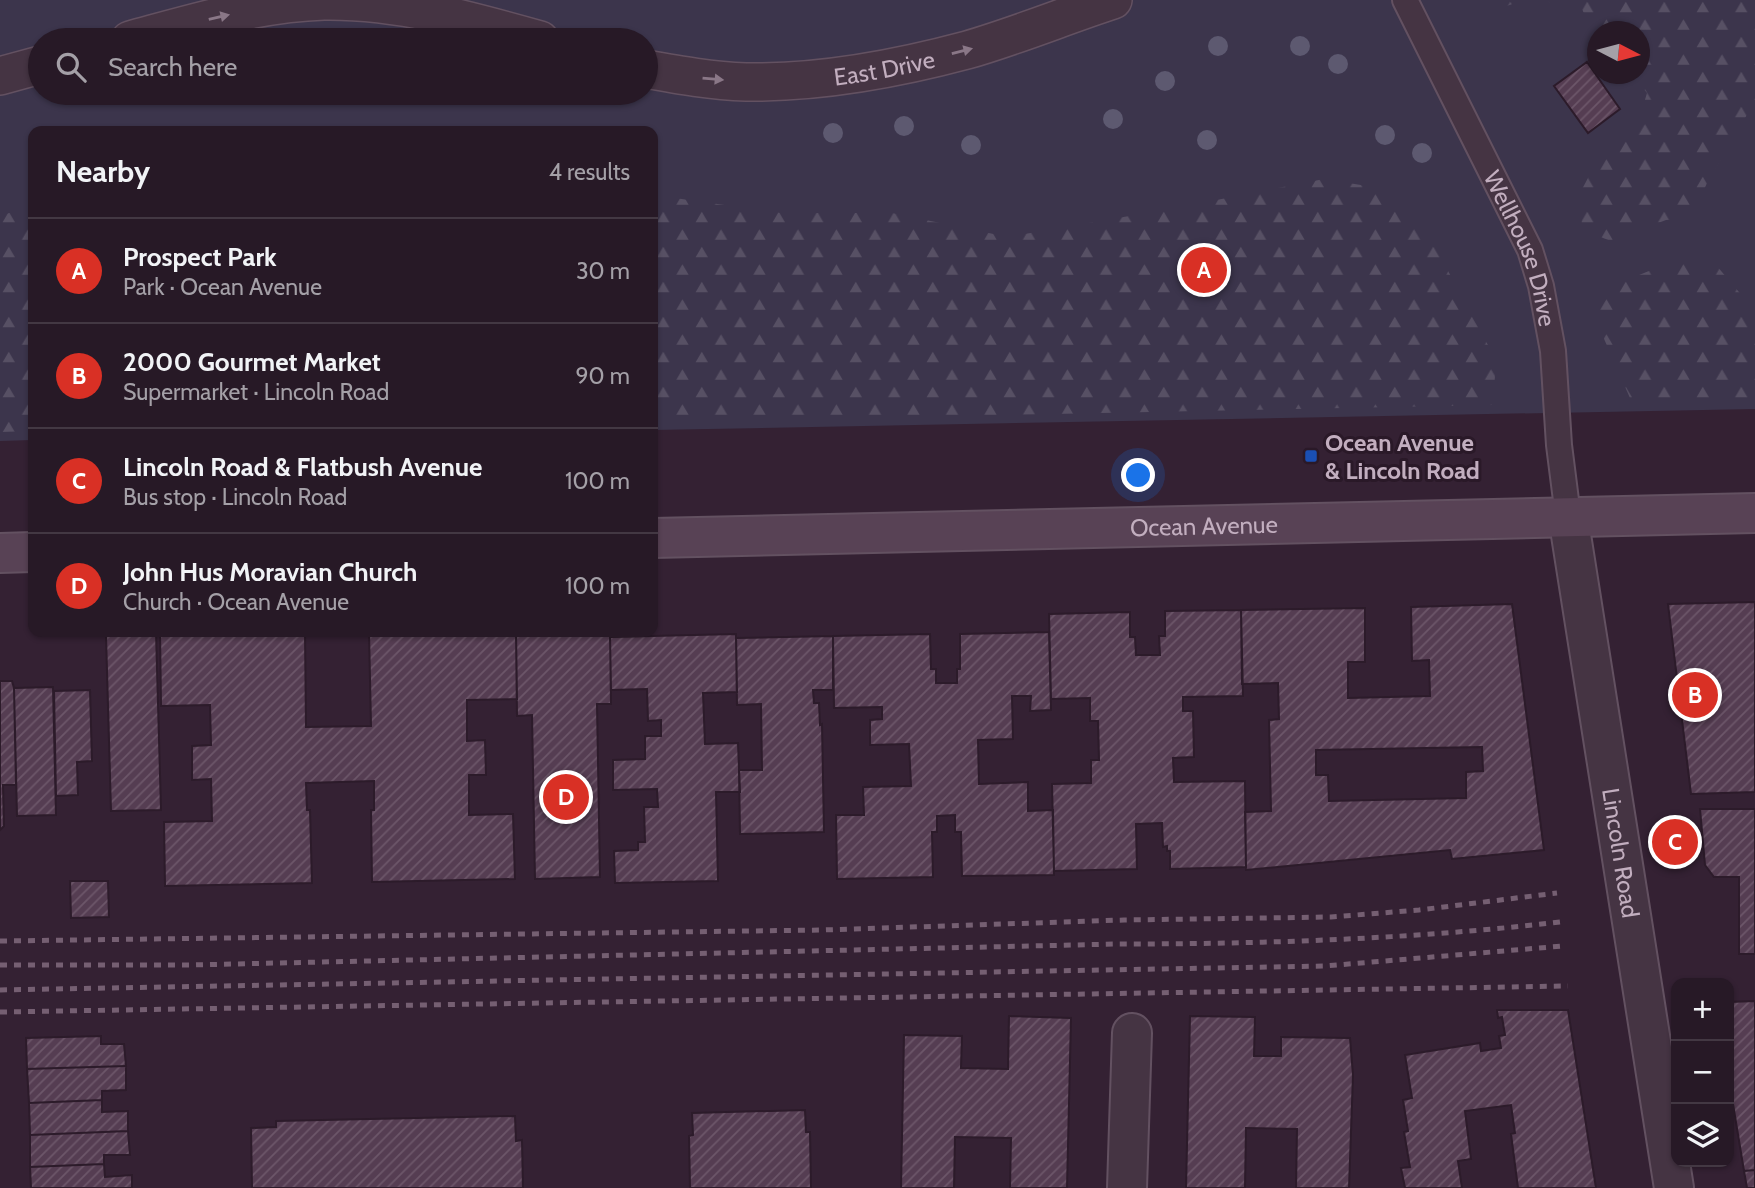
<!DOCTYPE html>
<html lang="en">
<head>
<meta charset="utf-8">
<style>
	body { margin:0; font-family:Cabin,sans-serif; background:#2f222e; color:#f1f3f6 }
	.controls { position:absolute; right:21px; bottom:21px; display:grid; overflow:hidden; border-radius:14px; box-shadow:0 2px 5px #0004 }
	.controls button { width:63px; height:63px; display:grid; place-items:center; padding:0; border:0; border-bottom:2px solid #433843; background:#271926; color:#f1f3f6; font:35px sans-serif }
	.compass { position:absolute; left:1587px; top:21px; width:63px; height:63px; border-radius:50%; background:#271926; box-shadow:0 2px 5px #0004; rotate:96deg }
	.you { position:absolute; left:1139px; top:476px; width:24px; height:24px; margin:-18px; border:5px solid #fff; border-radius:50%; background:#1a73e8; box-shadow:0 0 0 10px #1a73e833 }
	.badge { display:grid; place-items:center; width:46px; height:46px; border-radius:50%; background:#d93025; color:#fff; font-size:23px; font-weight:700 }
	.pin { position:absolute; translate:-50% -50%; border:4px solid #fff; box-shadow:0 2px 7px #0006 }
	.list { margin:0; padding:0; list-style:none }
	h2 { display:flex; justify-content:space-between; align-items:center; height:91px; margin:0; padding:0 28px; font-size:30px }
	h2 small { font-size:23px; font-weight:400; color:#a4a0a7 }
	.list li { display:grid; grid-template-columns:46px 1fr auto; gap:21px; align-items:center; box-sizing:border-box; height:105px; padding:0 28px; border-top:2px solid #433843 }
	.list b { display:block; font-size:26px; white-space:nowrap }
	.list p { margin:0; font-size:23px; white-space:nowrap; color:#a4a0a7 }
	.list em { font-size:23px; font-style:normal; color:#a4a0a7 }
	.icon { flex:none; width:38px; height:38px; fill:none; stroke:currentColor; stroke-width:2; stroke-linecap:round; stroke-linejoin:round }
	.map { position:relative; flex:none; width:1755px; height:1188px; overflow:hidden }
	.search { position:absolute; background:#271926; box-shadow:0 2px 5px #0004; left:28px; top:28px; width:630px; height:77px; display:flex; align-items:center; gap:18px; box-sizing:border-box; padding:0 24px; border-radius:38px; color:#a4a0a7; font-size:26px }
	.panel { position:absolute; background:#271926; box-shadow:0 2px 5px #0004; left:28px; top:126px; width:630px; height:511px; border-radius:14px }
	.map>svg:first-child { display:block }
	.green { fill:#3c354c; fill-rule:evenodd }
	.forest { fill:url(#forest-firs) }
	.building { fill:url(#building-hatch); stroke:#2c1b2a; stroke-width:2; fill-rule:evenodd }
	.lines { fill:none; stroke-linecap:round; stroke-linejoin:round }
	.service-casing { stroke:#635161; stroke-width:28 }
	.pedestrian-casing { stroke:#635161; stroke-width:40 }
	.minor-casing { stroke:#635161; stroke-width:42 }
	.secondary-casing { stroke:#635161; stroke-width:42 }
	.service { stroke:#453443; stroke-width:24 }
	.pedestrian { stroke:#453443; stroke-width:37 }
	.minor { stroke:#453443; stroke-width:38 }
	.secondary { stroke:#584255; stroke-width:38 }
	.rail { stroke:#755f72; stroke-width:5; stroke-dasharray:7 7; stroke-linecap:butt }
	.tree { fill:#5d5970 }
	.oneway { fill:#8a7787 }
	.transit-dot { fill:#1a4fb4; stroke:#2a1928; stroke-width:2.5 }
	.labels { text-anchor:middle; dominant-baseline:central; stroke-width:6; stroke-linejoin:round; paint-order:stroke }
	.street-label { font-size:24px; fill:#c2aebf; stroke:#2a1928 }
	.poi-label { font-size:24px; font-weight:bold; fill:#c2aebf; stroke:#2a1928; text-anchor:start }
</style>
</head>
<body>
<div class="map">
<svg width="1755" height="1188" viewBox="0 0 1755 1188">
	<defs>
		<pattern id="forest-firs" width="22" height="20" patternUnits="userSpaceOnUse" patternTransform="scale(1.75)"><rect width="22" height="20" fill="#3c354c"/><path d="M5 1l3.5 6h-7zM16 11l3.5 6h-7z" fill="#575064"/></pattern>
		<pattern id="building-hatch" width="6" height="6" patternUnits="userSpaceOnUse" patternTransform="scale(1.75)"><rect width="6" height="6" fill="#553d52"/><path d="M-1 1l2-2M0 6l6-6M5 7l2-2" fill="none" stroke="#6c5669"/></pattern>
	</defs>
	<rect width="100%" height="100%" fill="#342133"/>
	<path class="green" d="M0 0H1755V409L653 430V131H33V440L0 441ZM1598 32H1640V74H1598ZM40 40H646V93H40Z"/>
	<path class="forest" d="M1473 0H1525L1482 14Z
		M1539 0H1755V101L1707 183 1691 218 1666 220 1611 241 1582 230 1580 193 1597 161 1638 123 1647 93 1631 74H1640V32H1598L1597 42 1582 9Z
		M1324 179 1373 187 1426 230 1496 360 1493 405 653 422V195L782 213H892L1008 237 1170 209Z
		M33 208V431L0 432V215Z
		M1671 262 1716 265 1755 311V398H1630L1594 316 1617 284Z"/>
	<path class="building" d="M1587 62 1620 109 1588 133 1554 86Z
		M1755 602V792L1691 794 1668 604Z
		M1512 604 1544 850 1452 859 1450 850 1246 870 1245 812 1271 811 1269 720 1279 719 1278 683 1242 684 1241 610 1365 608V662H1348V698L1430 696 1429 660 1412 661 1411 607ZM1482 747 1483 771 1466 772V798L1329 801 1328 775H1316V750Z
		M1241 610 1243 696 1183 697V711H1193L1194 757 1173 758 1174 782 1245 781 1246 867 1170 869V851H1167V846L1163 847 1162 823 1136 824 1137 869 1054 871 1052 784 1091 783V760H1099L1098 721H1090V698L1051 699 1049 614 1130 612V637H1135L1136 655H1160L1159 636H1165V611Z
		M132 632H156L161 810 111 811 106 636 132 635Z
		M160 632H305L306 727 371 726 369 632H516L517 699 467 700V741L485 740 486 775H469V815L513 814 515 879 372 882 371 810H374V781L306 783 307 810H310L312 883 165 886 164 822 212 821 211 779 192 780V746L211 745 210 705 161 706Z
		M610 632 611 704H597L600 877 535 879 532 715 517 716 516 633Z
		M1049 632 1051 710 1030 711 1031 696H1012L1013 739 978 740 979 784 1028 782V811L1053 810 1054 875 962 876 961 832H955V815L937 816V832H932L933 877 837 879 836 815H864L863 787 911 786 909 744 870 745V720L882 719V707L834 708 833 636 930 634 931 669H936V683H957V669H960V634Z
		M736 634 737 692 703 693 705 744 738 743 740 792H716L718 881 615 883 614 851 638 850V842H645L644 807H658L657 789 613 790V760L645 759V736H661V720L648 721 647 689 611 690 610 637Z
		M833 636V690H813L814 703H819L820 725 822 724 824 832 740 834 739 770H762L761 704 737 705 736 638Z
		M0 681H12L14 688 16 785H3L4 826 0 830Z
		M53 687 56 815 17 816 14 688Z
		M90 690 92 761 77 762 78 795 56 796 54 691Z
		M1700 809H1755V954H1739V877H1714L1705 865Z
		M70 881H108L109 917 71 918Z
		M1755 1001V1170L1744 1171 1729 1080V1002Z
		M1497 1010H1568L1596 1188H1518L1511 1134 1515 1133 1511 1105 1465 1111 1471 1159 1458 1161 1462 1188H1405L1401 1168 1410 1167 1404 1132 1408 1131 1403 1100 1412 1098 1405 1055 1480 1043 1481 1051 1501 1048 1499 1036 1505 1035 1502 1017 1498 1018Z
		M1009 1016 1071 1018 1067 1188H1010L1011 1138 955 1137 954 1188H901L904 1035 962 1036 961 1068 1008 1069Z
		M1190 1016 1255 1017 1254 1056H1281V1037L1350 1038 1353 1075 1349 1188H1296L1297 1129 1246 1128 1245 1188H1186Z
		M101 1036V1044H124L126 1066 27 1069 26 1038Z
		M126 1066V1090L102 1091V1100L29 1103 27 1069Z
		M102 1100V1112L128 1111V1131L30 1135 29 1103Z
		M805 1110 806 1132H810L811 1188H690L689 1136 693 1135 692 1113Z
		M515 1116 516 1141 522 1140 523 1188H252L251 1128 276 1127V1121Z
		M128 1131 130 1155H104V1164L30 1167V1135Z
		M104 1164 105 1177 132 1175V1188H31L30 1167Z
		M1755 1170V1188H1747L1744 1171Z"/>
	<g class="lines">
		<g class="service-casing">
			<g id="service">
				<path id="s1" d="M1405 0 1530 250 1541 286 1553 351 1559 445 1568 516"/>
			</g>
		</g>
		<g class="pedestrian-casing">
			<g id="pedestrian">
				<path d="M130 40C193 23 258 3 324 1 398 0 469 20 540 40"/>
				<path id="s2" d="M646 69C679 75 712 81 746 82 819 83 896 69 967 50 1016 36 1064 16 1113 0"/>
				<path d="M0 76 40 65"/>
			</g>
		</g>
		<g class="minor-casing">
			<g id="minor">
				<path id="s3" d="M1568 516 1674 1188"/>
				<path d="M1127 1188 1132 1033"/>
			</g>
		</g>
		<g class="secondary-casing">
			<g id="secondary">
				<path id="s4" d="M653 538 1755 513"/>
				<path d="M0 553 33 552"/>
			</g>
		</g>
		<use href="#service" class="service"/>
		<use href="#pedestrian" class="pedestrian"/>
		<use href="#minor" class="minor"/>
		<use href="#secondary" class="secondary"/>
		<path class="rail" d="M0 941 822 930 1124 920 1331 917 1419 910 1557 893
			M0 965H190L1118 944C1266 944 1413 939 1560 922
			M0 990 1325 966 1563 946
			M0 1012 1568 986"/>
	</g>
	<g class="tree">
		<circle cx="1218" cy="46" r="10"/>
		<circle cx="1300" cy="46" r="10"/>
		<circle cx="1338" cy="64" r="10"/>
		<circle cx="1165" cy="81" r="10"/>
		<circle cx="1113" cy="119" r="10"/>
		<circle cx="904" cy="126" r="10"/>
		<circle cx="833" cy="133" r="10"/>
		<circle cx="1385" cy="135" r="10"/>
		<circle cx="1207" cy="140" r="10"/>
		<circle cx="971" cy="145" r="10"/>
		<circle cx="1422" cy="153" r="10"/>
	</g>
	<defs><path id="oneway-solid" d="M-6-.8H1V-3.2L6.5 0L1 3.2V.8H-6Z" transform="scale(1.75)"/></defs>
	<g class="oneway">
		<use href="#oneway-solid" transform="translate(219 17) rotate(-13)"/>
		<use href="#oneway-solid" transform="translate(962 51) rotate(-14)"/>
		<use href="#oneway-solid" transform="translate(713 79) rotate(5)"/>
	</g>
	<rect class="transit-dot" x="1304" y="449" width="14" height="14" rx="3.5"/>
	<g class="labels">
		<g class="street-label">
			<text stroke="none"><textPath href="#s2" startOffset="240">East Drive</textPath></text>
			<text stroke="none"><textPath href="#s1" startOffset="275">Wellhouse Drive</textPath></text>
			<text stroke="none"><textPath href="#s4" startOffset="551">Ocean Avenue</textPath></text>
			<text stroke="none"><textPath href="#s3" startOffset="341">Lincoln Road</textPath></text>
		</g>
		<g class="poi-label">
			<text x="1325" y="442">Ocean Avenue<tspan x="1325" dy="28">&amp; Lincoln Road</tspan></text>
		</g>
	</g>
</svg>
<div class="controls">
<button>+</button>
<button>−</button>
<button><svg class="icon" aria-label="layers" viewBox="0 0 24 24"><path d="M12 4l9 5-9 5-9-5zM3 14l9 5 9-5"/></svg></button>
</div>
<svg class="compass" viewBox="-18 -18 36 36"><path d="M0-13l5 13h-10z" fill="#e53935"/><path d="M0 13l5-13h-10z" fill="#a4a0a7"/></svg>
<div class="you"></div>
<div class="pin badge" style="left:1204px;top:270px">A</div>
<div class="pin badge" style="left:1695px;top:695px">B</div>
<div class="pin badge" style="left:1675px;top:842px">C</div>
<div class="pin badge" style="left:566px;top:797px">D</div>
<div class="search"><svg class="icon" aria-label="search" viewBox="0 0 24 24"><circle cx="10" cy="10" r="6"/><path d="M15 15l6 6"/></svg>Search here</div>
<section class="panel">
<h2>Nearby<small>4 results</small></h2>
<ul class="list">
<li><span class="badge">A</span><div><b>Prospect Park</b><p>Park · Ocean Avenue</p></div><em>30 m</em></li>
<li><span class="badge">B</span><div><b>2000 Gourmet Market</b><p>Supermarket · Lincoln Road</p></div><em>90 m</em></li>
<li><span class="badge">C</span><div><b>Lincoln Road &amp; Flatbush Avenue</b><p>Bus stop · Lincoln Road</p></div><em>100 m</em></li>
<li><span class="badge">D</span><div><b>John Hus Moravian Church</b><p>Church · Ocean Avenue</p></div><em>100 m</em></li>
</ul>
</section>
</div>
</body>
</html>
